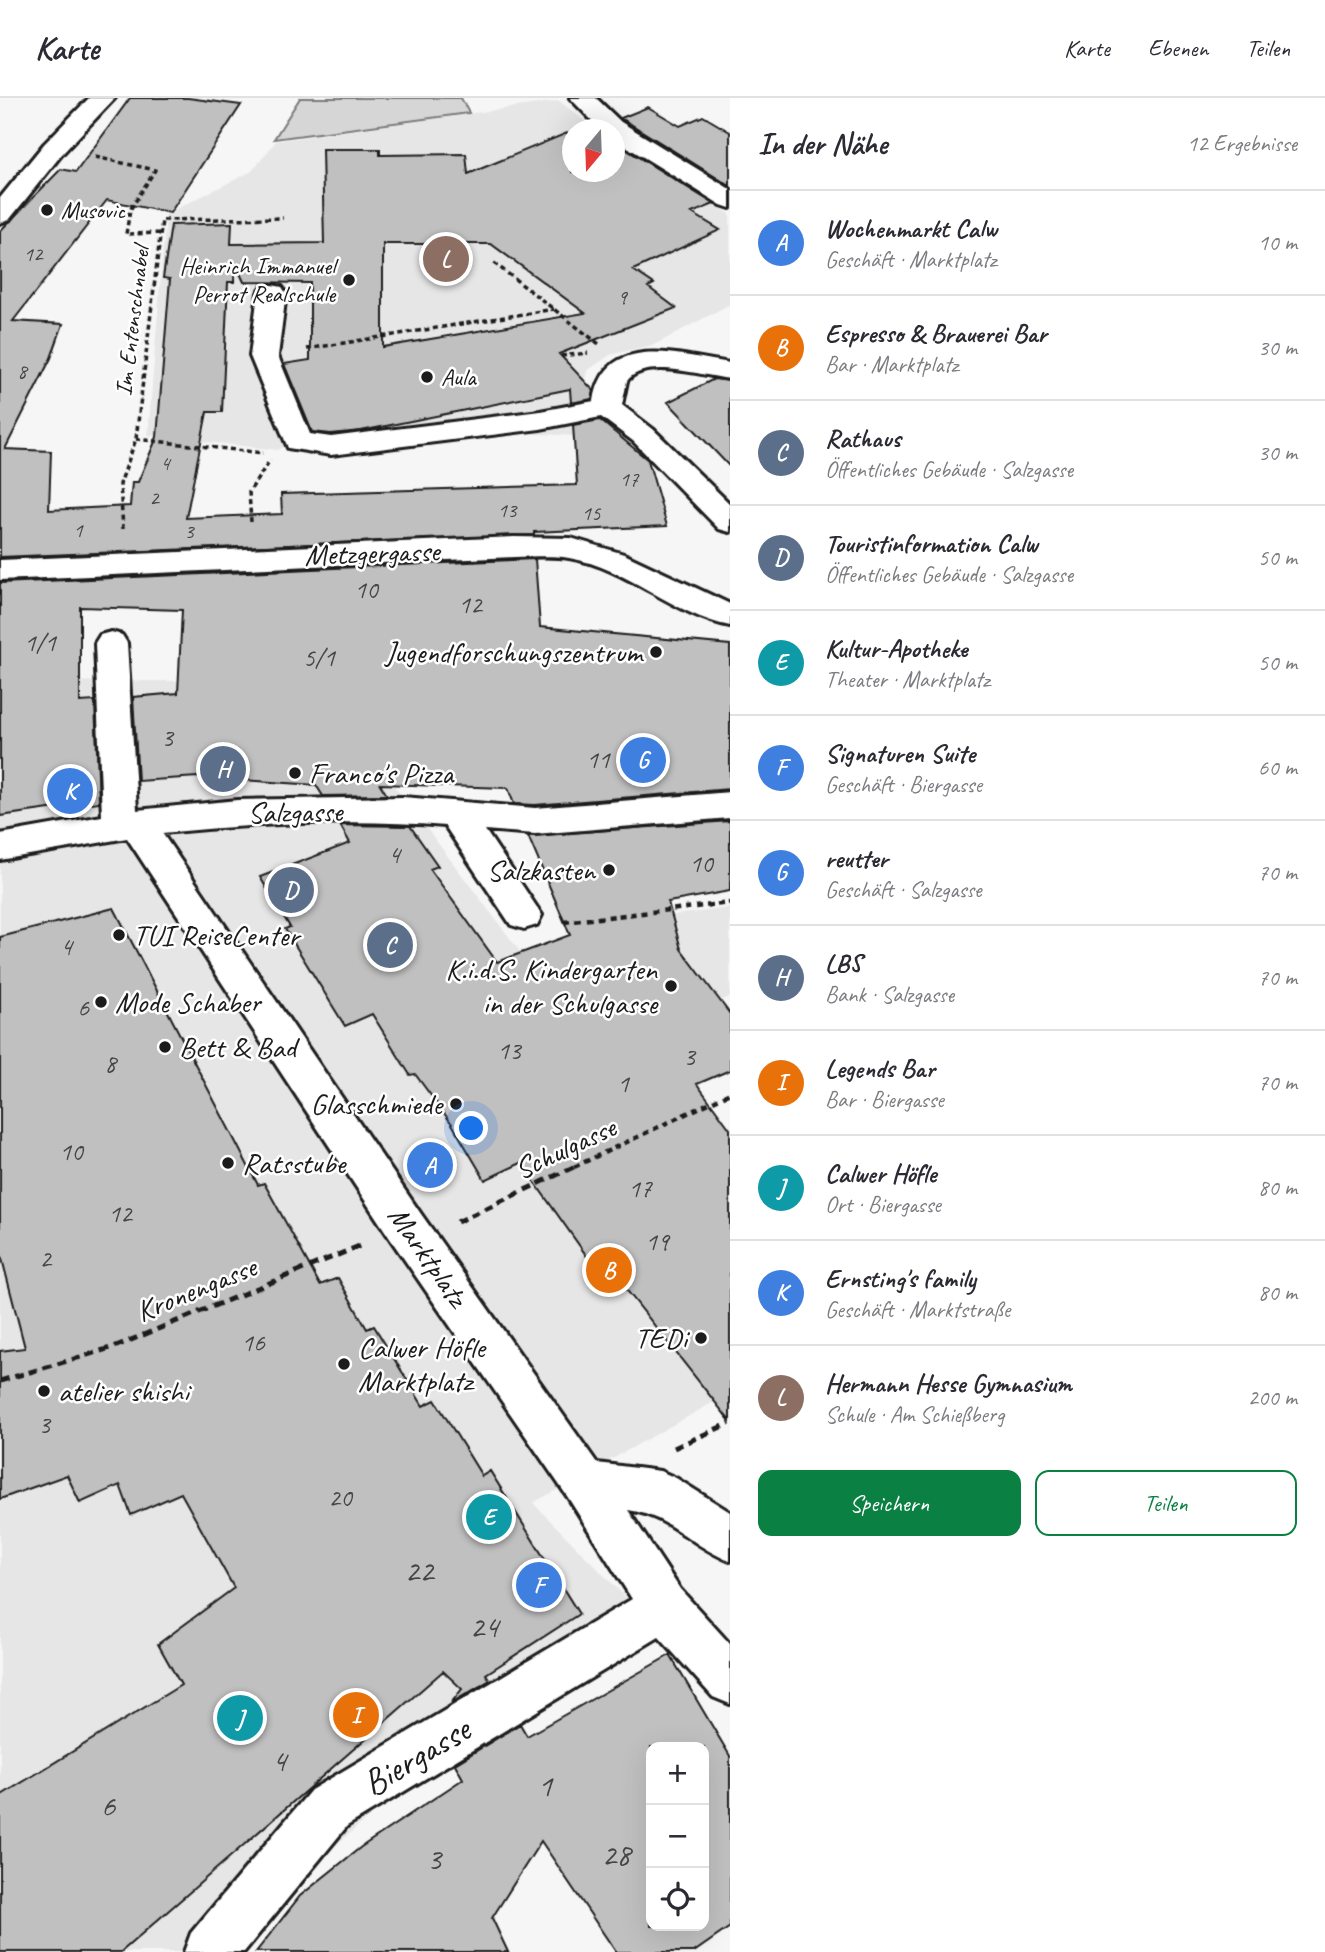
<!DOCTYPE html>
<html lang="de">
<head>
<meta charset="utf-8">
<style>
	body { margin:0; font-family:Caveat,sans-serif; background:#f7f7f7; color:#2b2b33 }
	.controls { position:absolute; right:21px; bottom:21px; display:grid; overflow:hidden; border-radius:14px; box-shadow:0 7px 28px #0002 }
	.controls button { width:63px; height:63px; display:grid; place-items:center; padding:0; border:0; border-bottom:2px solid #e1e1e2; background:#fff; color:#2b2b33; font:35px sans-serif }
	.compass { position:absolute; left:562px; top:21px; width:63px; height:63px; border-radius:50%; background:#fff; box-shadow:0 7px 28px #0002; rotate:199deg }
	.you { position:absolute; left:472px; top:1031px; width:24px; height:24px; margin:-18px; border:5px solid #fff; border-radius:50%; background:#1a73e8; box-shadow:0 0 0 10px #1a73e833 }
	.badge { display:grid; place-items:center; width:46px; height:46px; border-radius:50%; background:#0b8043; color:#fff; font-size:23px; font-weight:700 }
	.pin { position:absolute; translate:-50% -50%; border:4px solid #fff; box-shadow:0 2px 7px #0006 }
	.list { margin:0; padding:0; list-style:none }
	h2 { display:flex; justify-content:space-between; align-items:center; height:91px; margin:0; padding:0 28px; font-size:30px }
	h2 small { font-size:23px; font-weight:400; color:#7c7c81 }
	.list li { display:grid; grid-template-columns:46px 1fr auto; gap:21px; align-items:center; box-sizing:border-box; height:105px; padding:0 28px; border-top:2px solid #e1e1e2 }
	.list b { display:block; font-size:26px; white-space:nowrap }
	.list p { margin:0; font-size:23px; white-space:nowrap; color:#7c7c81 }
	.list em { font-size:23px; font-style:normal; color:#7c7c81 }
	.actions { display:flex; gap:14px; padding:21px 28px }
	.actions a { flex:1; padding:16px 0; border:2px solid #0b8043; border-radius:14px; text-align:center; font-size:24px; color:#0b8043 }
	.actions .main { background:#0b8043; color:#fff }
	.icon { flex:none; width:38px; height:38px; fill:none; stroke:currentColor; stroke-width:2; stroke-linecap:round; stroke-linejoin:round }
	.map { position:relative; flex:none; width:730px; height:1854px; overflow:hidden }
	header { display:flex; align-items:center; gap:42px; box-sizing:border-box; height:98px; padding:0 35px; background:#fff; border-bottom:2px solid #e1e1e2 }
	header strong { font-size:33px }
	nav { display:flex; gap:38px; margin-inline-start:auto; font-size:24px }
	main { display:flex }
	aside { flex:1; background:#fff }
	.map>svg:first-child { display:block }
	.built { fill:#e6e6e6 }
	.green { fill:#d6d6d6; stroke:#797979; stroke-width:2 }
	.building { fill:#c0c0c0; stroke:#1c1c1c; stroke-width:2; fill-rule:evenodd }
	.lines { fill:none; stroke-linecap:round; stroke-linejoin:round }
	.minor-casing { stroke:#1c1c1c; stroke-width:6 }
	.path-far2 { stroke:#1c1c1c; stroke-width:3.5; stroke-dasharray:5 3.5; stroke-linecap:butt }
	.path-far1 { stroke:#1c1c1c; stroke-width:4.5; stroke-dasharray:6 5; stroke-linecap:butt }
	.path { stroke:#1c1c1c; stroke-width:5; stroke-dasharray:9 6; stroke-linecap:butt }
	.minor { fill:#fff; fill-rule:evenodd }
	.poi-dot { fill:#1c1c1c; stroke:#fff; stroke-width:2.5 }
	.labels { text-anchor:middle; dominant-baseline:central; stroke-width:5; stroke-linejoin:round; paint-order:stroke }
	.far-number-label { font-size:21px; fill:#454545 }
	.far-poi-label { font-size:24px; fill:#1c1c1c; stroke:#fff; text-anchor:start }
	.far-street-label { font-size:24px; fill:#1c1c1c; stroke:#fff }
	.number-label { font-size:26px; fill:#454545 }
	.street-label { font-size:30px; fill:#1c1c1c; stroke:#fff }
	.poi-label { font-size:30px; fill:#1c1c1c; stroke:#fff; text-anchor:start }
	.near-number-label { font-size:32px; fill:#454545 }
	.near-street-label { font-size:37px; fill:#1c1c1c; stroke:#fff }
</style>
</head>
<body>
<header>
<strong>Karte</strong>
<nav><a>Karte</a><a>Ebenen</a><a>Teilen</a></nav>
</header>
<main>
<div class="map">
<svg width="730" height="1854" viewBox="0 0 730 1854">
	<rect width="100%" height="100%" fill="#f6f6f6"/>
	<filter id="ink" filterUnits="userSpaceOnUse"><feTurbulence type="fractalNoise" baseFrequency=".0143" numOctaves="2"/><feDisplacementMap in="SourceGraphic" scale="14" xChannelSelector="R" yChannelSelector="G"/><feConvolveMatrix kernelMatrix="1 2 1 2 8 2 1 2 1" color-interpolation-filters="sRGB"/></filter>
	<g filter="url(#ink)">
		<path class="built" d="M559 3 595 31 572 32V74H614L615 44 730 116V206L656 246 610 257 587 273 581 297 593 339 506 334 292 344 278 352 148 337 166 116 252 73 276 43Z
			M0 491 14 584 314 582 730 1130V1295L533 1405 665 1539 370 1718 288 1788 224 1854H0Z
			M730 810V899L613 948 658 819Z"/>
		<path class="green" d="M300 0H461L469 15 274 41Z"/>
		<path class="building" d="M130 0H188L241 7 170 115 107 102 13 223 63 226 51 260 5 351 51 353 49 412 130 408 132 384H138L157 339 170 181 163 180 171 127 232 125 231 146 324 145 322 51H380V57L466 56 468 76 567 35 572 38V74H614V44L714 106 692 115 720 132 633 172 654 186 648 189 676 210 559 256 594 293 592 301 571 305 570 291 361 333 331 336 312 334 284 266 310 262V185L244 184 235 164 234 184H228L222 314H207L186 420 282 416 281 396 577 387 573 327 600 322 648 362 667 428 534 434V437L0 459V133L61 71 76 74ZM383 146H491L585 215 383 249Z
			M648 9 680 28 703 18 730 34V88L621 20Z
			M714 281 730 283V369L668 304Z
			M535 461 540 529 730 547V691L535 707 514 706 508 690 380 686 387 697 323 698 316 687 198 679 138 683 133 599 178 595 182 512 80 509V604L95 603 99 704 0 718V485Z
			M730 723V793L668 804 681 851 730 916V972L697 986 730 1031V1323L621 1185 610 1191 521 1065 485 1082 452 1026 415 976 410 977 372 916 345 928 285 831 290 829 260 779 350 745 340 727 410 728 438 768 430 771 497 864 570 837 528 738Z
			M114 810 258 1087 264 1085 320 1187 338 1180 367 1231 374 1228 423 1308 435 1302 482 1378 490 1373 579 1516 486 1576 490 1582 451 1605 462 1591 443 1573 121 1854H0V1698L181 1587 158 1546 234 1490 181 1395 131 1417 120 1387 80 1405 67 1377 0 1401V1253L25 1250 0 1153V839Z
			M670 1557 730 1658V1829L694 1854H616L541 1743 492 1820 508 1854H256L300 1798 361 1749 463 1681 455 1666 520 1626 527 1638ZM651 1649H704V1828H651Z"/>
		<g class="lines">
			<g class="minor-casing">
				<path id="minor" d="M89 0H115L62 56 9 122 0 125V100L44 46Z
					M570 0H596L621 24 730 91V110L721 107 614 41V32H601Z
					M272 187 282 189 286 195 278 258 310 336 331 339 540 313 594 303C605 232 681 258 730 265V281C703 278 645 259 627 283L622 307 653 331 730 406V434L719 431 633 343 601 319 540 331 331 357 288 350 250 258 258 195 262 189Z
					M514 439 571 440 624 456 730 506V528C673 517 627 469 569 460 551 457 532 459 514 459L0 482V462Z
					M111 534 122 537 127 545 137 712 237 702 403 699 535 710 730 694V720L535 736 485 732 542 817 537 827 524 831 511 827 445 728C351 720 255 726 162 735L421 1116 597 1365 660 1373 676 1380 730 1414V1463C691 1448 670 1418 628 1412L680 1491 730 1546V1606L713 1599 659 1539 347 1728 244 1854H184L191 1835 311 1692 632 1501 567 1398 391 1142 127 740 0 762V736L102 718 95 545 100 537Z"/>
			</g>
			<path class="path-far2" d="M95 59 155 72 130 112 126 136 160 135
				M494 165 599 246
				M307 251 554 211
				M561 258 588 255
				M136 341 263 355
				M251 424 249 394 270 362
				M123 431 120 386 136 341 162 122 283 120"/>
			<path class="path-far1" d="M564 824 730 805
				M574 1069 730 995"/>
			<path class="path" d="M457 1124 578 1067
				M0 1283 114 1249 362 1147
				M674 1350 730 1325"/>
			<use href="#minor" class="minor"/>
		</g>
	</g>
	<g class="poi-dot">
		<circle cx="47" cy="112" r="7"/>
		<circle cx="349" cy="182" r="7"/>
		<circle cx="427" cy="279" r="7"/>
		<circle cx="656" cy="554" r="7"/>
		<circle cx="295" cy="675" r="7"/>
		<circle cx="609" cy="772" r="7"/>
		<circle cx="119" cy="837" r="7"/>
		<circle cx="671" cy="888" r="7"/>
		<circle cx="101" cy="904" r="7"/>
		<circle cx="165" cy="949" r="7"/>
		<circle cx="456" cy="1006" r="7"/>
		<circle cx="228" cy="1065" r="7"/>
		<circle cx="701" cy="1240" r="7"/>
		<circle cx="344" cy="1266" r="7"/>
		<circle cx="44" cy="1293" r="7"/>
	</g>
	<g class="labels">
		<g class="far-number-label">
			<text x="33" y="156">12</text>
			<text x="622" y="199">9</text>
			<text x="22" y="273">8</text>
			<text x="165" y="365">4</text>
			<text x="629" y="381">17</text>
			<text x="154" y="400">2</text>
			<text x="507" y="412">13</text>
			<text x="591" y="415">15</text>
			<text x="78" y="432">1</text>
			<text x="189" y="433">3</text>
		</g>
		<g class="far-poi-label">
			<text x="61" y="112">Musovic</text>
			<text x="335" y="168" text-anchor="end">Heinrich Immanuel<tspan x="335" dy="28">Perrot Realschule</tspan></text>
			<text x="441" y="279">Aula</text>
		</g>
		<g class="far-street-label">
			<text transform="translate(132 223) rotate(-83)">Im Entenschnabel</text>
		</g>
		<g class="number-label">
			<text x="366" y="491">10</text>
			<text x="470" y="506">12</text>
			<text x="40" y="544">1/1</text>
			<text x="319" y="559">5/1</text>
			<text x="167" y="639">3</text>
			<text x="598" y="661">11</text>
			<text x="394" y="756">4</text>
			<text x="701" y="765">10</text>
			<text x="66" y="848">4</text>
			<text x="83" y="909">6</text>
			<text x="509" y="952">13</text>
			<text x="689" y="958">3</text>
			<text x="110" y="965">8</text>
			<text x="623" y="985">1</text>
			<text x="71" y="1053">10</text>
			<text x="640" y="1090">17</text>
			<text x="120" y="1115">12</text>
			<text x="657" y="1143">19</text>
			<text x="45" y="1160">2</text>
			<text x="253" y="1244">16</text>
			<text x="44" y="1326">3</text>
			<text x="340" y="1399">20</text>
		</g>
		<g class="street-label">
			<text transform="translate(372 455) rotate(-2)">Metzgergasse</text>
			<text transform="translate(295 714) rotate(-1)">Salzgasse</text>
			<text transform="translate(565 1050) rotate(-25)">Schulgasse</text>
			<text transform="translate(428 1158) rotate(55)">Marktplatz</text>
			<text transform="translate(196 1191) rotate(-22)">Kronengasse</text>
		</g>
		<g class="poi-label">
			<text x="642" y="554" text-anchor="end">Jugendforschungszentrum</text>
			<text x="309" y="675">Franco's Pizza</text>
			<text x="595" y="772" text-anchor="end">Salzkasten</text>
			<text x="133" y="837">TUI ReiseCenter</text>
			<text x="657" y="871" text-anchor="end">K.i.d.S. Kindergarten<tspan x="657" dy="34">in der Schulgasse</tspan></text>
			<text x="115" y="904">Mode Schaber</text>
			<text x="179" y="949">Bett &amp; Bad</text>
			<text x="442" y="1006" text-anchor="end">Glasschmiede</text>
			<text x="242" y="1065">Ratsstube</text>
			<text x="687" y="1240" text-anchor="end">TEDi</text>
			<text x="358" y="1249">Calwer Höfle<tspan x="358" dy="34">Marktplatz</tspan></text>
			<text x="58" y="1293">atelier shishi</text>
		</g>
		<g class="near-number-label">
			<text x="419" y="1472">22</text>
			<text x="484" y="1528">24</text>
			<text x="279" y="1662">4</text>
			<text x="545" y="1687">1</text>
			<text x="108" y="1707">6</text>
			<text x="616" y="1756">28</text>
			<text x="434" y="1760">3</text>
		</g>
		<g class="near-street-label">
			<text transform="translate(416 1658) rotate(-31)">Biergasse</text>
		</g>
	</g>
</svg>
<div class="controls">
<button>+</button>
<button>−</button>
<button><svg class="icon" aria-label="locate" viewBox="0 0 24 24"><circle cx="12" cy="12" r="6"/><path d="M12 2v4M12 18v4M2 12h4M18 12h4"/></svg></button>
</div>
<svg class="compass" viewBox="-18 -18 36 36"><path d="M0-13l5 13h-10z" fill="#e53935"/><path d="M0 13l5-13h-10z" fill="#7c7c81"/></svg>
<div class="you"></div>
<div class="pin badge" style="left:430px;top:1067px;background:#3f7fe0">A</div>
<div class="pin badge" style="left:609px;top:1172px;background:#e8710a">B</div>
<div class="pin badge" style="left:390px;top:847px;background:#5c6f8a">C</div>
<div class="pin badge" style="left:291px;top:792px;background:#5c6f8a">D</div>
<div class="pin badge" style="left:489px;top:1419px;background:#0f9aa8">E</div>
<div class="pin badge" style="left:539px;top:1487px;background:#3f7fe0">F</div>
<div class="pin badge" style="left:643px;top:662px;background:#3f7fe0">G</div>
<div class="pin badge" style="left:223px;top:671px;background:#5c6f8a">H</div>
<div class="pin badge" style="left:356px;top:1617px;background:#e8710a">I</div>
<div class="pin badge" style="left:240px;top:1620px;background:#0f9aa8">J</div>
<div class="pin badge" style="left:70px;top:693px;background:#3f7fe0">K</div>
<div class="pin badge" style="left:446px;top:161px;background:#8d6e63">L</div>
</div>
<aside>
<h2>In der Nähe<small>12 Ergebnisse</small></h2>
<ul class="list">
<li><span class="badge" style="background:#3f7fe0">A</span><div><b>Wochenmarkt Calw</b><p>Geschäft · Marktplatz</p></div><em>10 m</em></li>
<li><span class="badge" style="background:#e8710a">B</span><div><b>Espresso &amp; Brauerei Bar</b><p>Bar · Marktplatz</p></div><em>30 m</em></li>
<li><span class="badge" style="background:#5c6f8a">C</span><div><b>Rathaus</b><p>Öffentliches Gebäude · Salzgasse</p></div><em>30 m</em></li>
<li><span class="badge" style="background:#5c6f8a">D</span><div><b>Touristinformation Calw</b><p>Öffentliches Gebäude · Salzgasse</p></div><em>50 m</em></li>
<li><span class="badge" style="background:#0f9aa8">E</span><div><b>Kultur-Apotheke</b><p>Theater · Marktplatz</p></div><em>50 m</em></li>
<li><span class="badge" style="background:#3f7fe0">F</span><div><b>Signaturen Suite</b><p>Geschäft · Biergasse</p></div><em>60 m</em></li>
<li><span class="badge" style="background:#3f7fe0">G</span><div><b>reutter</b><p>Geschäft · Salzgasse</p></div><em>70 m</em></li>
<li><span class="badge" style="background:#5c6f8a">H</span><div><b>LBS</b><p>Bank · Salzgasse</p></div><em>70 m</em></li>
<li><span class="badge" style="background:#e8710a">I</span><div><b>Legends Bar</b><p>Bar · Biergasse</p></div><em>70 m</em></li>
<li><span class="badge" style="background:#0f9aa8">J</span><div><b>Calwer Höfle</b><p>Ort · Biergasse</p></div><em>80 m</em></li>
<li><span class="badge" style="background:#3f7fe0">K</span><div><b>Ernsting's family</b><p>Geschäft · Marktstraße</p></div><em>80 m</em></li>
<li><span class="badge" style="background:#8d6e63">L</span><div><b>Hermann Hesse Gymnasium</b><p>Schule · Am Schießberg</p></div><em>200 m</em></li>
</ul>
<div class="actions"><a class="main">Speichern</a><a>Teilen</a></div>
</aside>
</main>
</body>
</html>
